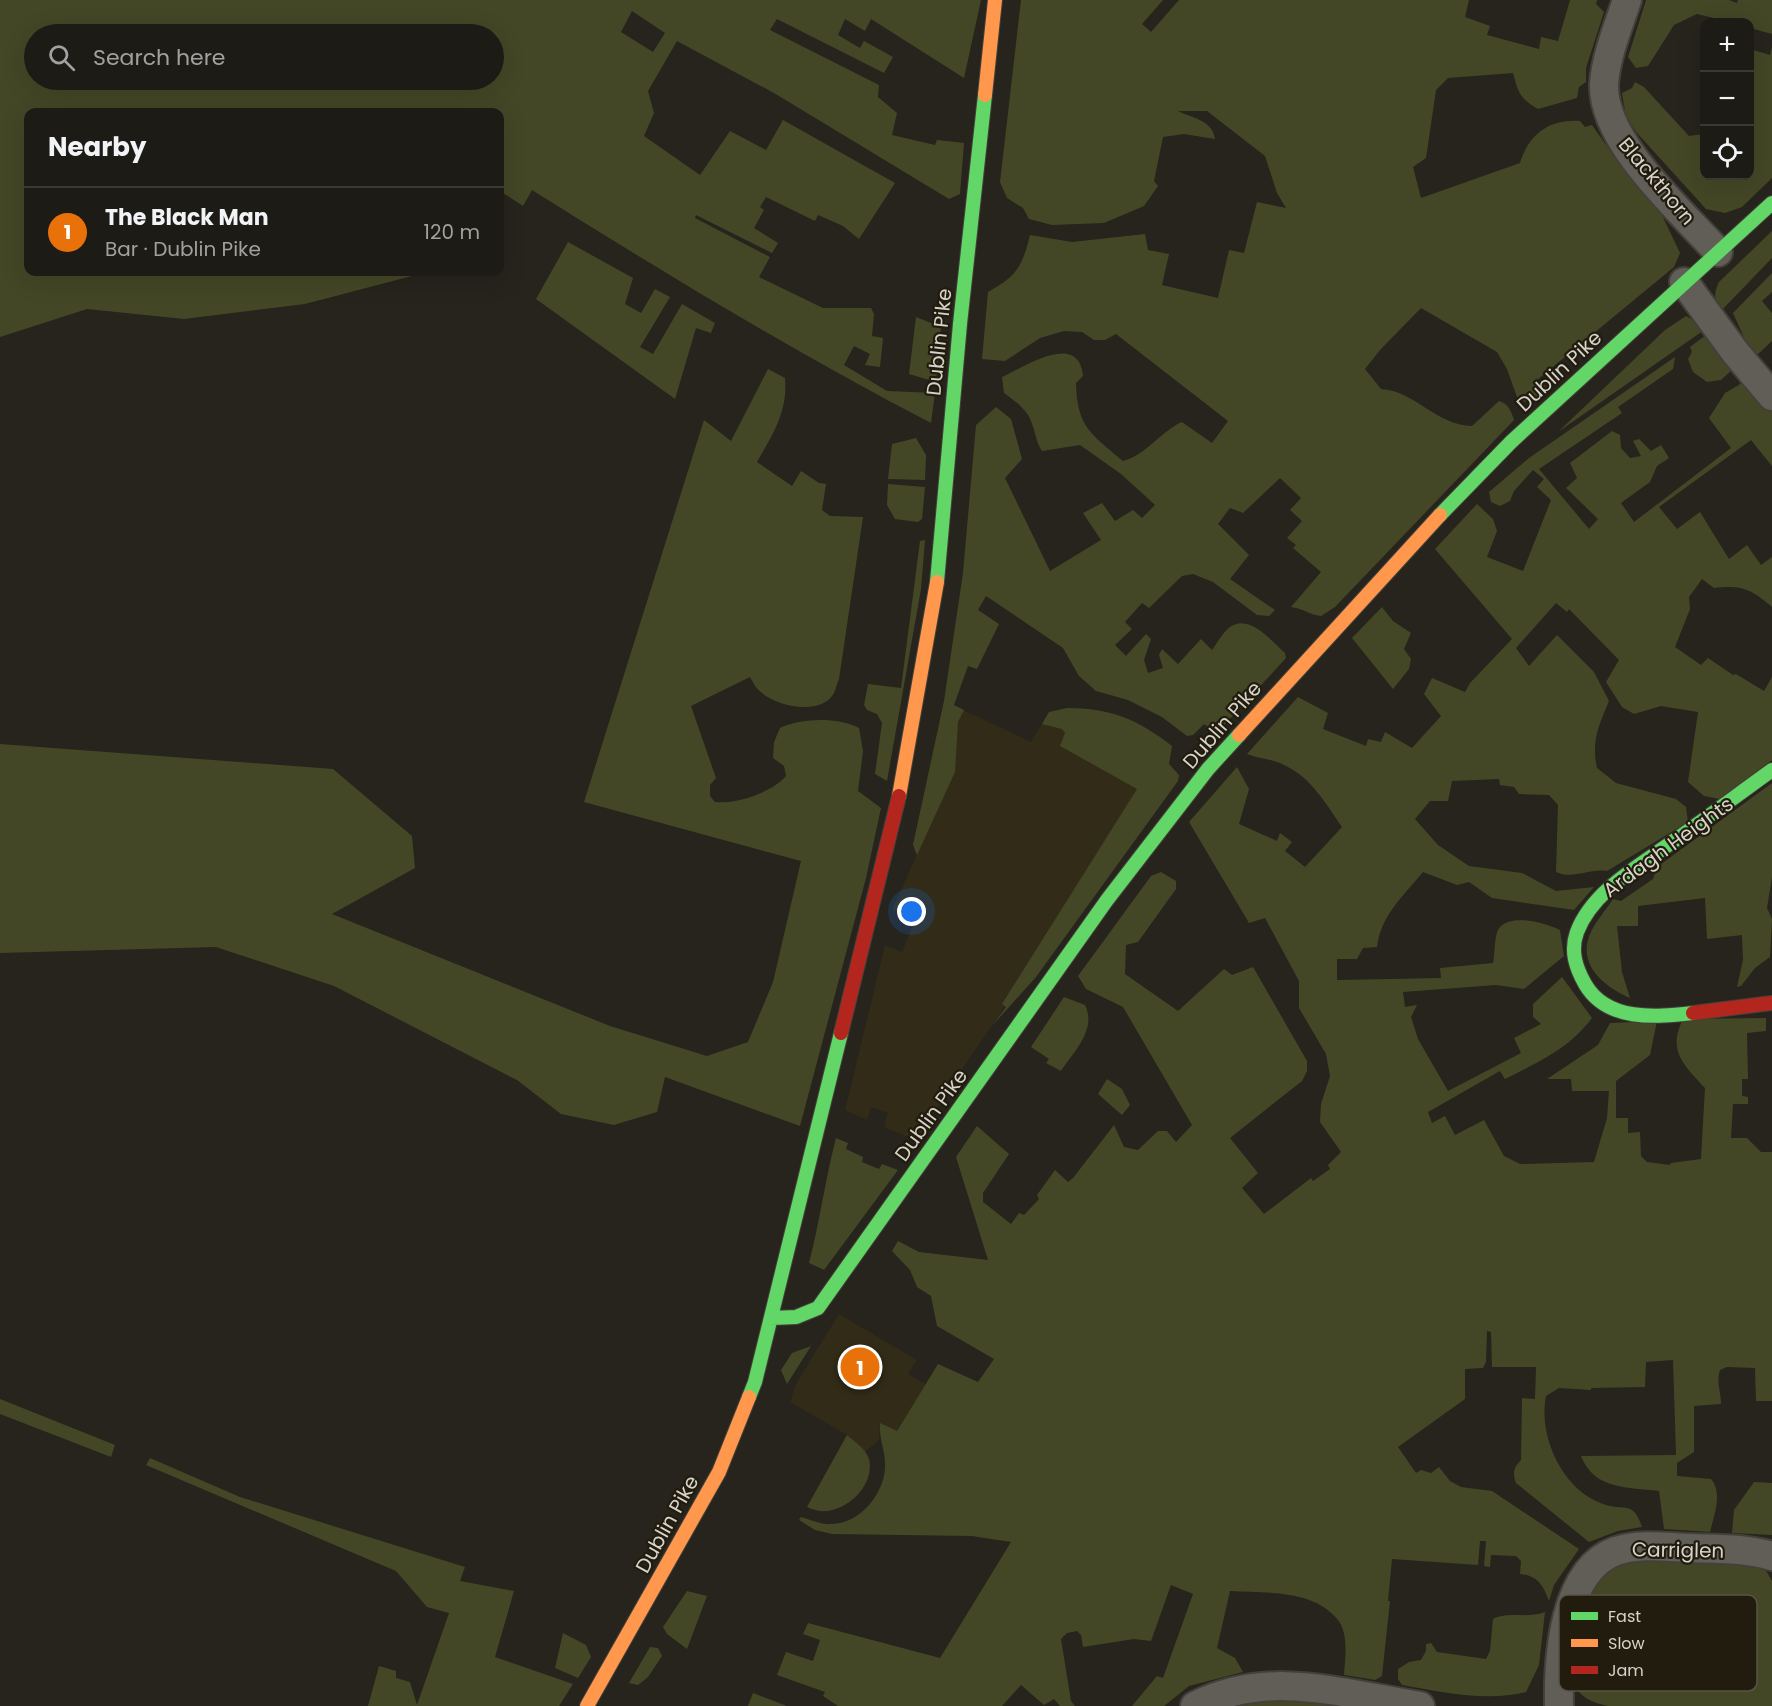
<!DOCTYPE html>
<html lang="en">
<head>
<meta charset="utf-8">
<style>
	body { margin:0; font-family:Poppins,sans-serif; background:#25241e; color:#f1f3f6 }
	.controls { position:absolute; right:18px; top:18px; display:grid; overflow:hidden; border-radius:12px; box-shadow:0 6px 24px #0002 }
	.controls button { width:54px; height:54px; display:grid; place-items:center; padding:0; border:0; border-bottom:2px solid #3a3934; background:#1c1b15; color:#f1f3f6; font:30px sans-serif }
	.you { position:absolute; left:912px; top:912px; width:21px; height:21px; margin:-15px; border:4px solid #fff; border-radius:50%; background:#1a73e8; box-shadow:0 0 0 9px #1a73e833 }
	.badge { display:grid; place-items:center; width:39px; height:39px; border-radius:50%; background:#1a73e8; color:#fff; font-size:20px; font-weight:700 }
	.pin { position:absolute; translate:-50% -50%; border:3px solid #fff; box-shadow:0 2px 6px #0006 }
	.list { margin:0; padding:0; list-style:none }
	h2 { display:flex; justify-content:space-between; align-items:center; height:78px; margin:0; padding:0 24px; font-size:26px }
	h2 small { font-size:20px; font-weight:400; color:#a0a1a0 }
	.list li { display:grid; grid-template-columns:39px 1fr auto; gap:18px; align-items:center; box-sizing:border-box; height:90px; padding:0 24px; border-top:2px solid #3a3934 }
	.list b { display:block; font-size:22px; white-space:nowrap }
	.list p { margin:0; font-size:20px; white-space:nowrap; color:#a0a1a0 }
	.list em { font-size:20px; font-style:normal; color:#a0a1a0 }
	.icon { flex:none; width:33px; height:33px; fill:none; stroke:currentColor; stroke-width:2; stroke-linecap:round; stroke-linejoin:round }
	.map { position:relative; flex:none; width:1772px; height:1706px; overflow:hidden }
	.search { position:absolute; background:#1c1b15; box-shadow:0 6px 24px #0002; left:24px; top:24px; width:480px; height:66px; display:flex; align-items:center; gap:15px; box-sizing:border-box; padding:0 21px; border-radius:33px; color:#a0a1a0; font-size:22px }
	.panel { position:absolute; background:#1c1b15; box-shadow:0 6px 24px #0002; left:24px; top:108px; width:480px; height:168px; border-radius:12px }
	.map>svg:first-child { display:block }
	.built { fill:#312b17 }
	.green { fill:#444726; fill-rule:evenodd }
	.lines { fill:none; stroke-linecap:round; stroke-linejoin:round }
	.street-casing { stroke:#43403a; stroke-width:32 }
	.fast-casing { stroke:#43403a; stroke-width:16 }
	.slow-casing { stroke:#43403a; stroke-width:16 }
	.jam-casing { stroke:#43403a; stroke-width:16 }
	.street { stroke:#615e58; stroke-width:28 }
	.fast { stroke:#63d668; stroke-width:14 }
	.slow { stroke:#ff974d; stroke-width:14 }
	.jam { stroke:#b3261e; stroke-width:14 }
	.labels { text-anchor:middle; dominant-baseline:central; stroke-width:4.5; stroke-linejoin:round; paint-order:stroke }
	.street-label { font-size:20px; fill:#d6d3ca; stroke:#211c0e }
	.key { fill:#211c0e; stroke:#575346; stroke-width:1.5 }
	.key-label { font-size:16px; fill:#d6d3ca }
</style>
</head>
<body>
<div class="map">
<svg width="1772" height="1706" viewBox="0 0 1772 1706">
	<rect width="100%" height="100%" fill="#26241c"/>
	<path class="built" d="M944 701 1031 742 1049 712 1163 773 950 1087 917 1141 884 1127 888 1113 871 1107 867 1120 845 1110 885 945 902 952 915 920 892 909 917 855 913 845Z
		M839 1314 917 1360 908 1374 926 1384 896 1432 880 1423 879 1440 865 1452 847 1435 790 1402 797 1382Z"/>
	<path class="green" d="M0 0H981L964 78 871 19 865 31 845 19 838 35 860 48 864 41 893 57 884 73 777 19 770 30 879 85 878 97 897 113 892 135 935 145 937 140 964 143 960 194 949 199 774 93 677 41 648 91 654 113 644 136 700 175 730 131 766 150 783 120 895 183 859 239 843 226 818 215 815 221 766 197 760 207 764 210 754 228 778 243 772 253 696 215 695 218 770 257 759 277 823 308H871L874 314 872 336 883 338 880 367 865 365 870 354 854 346 844 365 887 391 935 393 931 423C794 352 663 272 532 190L523 206 500 191V112H28V272H427L305 304 184 319 87 309 0 337ZM632 11 665 33 653 52 621 32ZM34 34H494V80H34Z
		M1021 0H1163L1142 24 1151 32 1179 0H1469L1465 17 1490 26 1487 35 1539 49 1541 37 1558 41 1570 0H1597L1596 4 1604 12 1586 68V82L1579 87 1577 98 1538 109C1520 99 1518 92 1513 73L1448 78 1436 90 1426 158 1413 167 1421 198 1520 163C1529 134 1549 119 1580 121L1585 127 1592 125 1628 176 1661 213 1680 253 1674 267 1537 380 1546 387 1531 403 1518 400 1507 369 1497 352 1421 308 1380 350 1365 369 1381 389C1415 391 1436 425 1472 426L1499 401C1509 404 1511 411 1514 420L1335 607 1321 616C1309 615 1303 608 1291 607L1321 572 1293 548 1296 545 1287 538 1302 521 1290 510 1301 498 1280 478 1243 513 1230 508 1218 524 1249 555 1230 579 1275 610 1269 616 1257 615 1213 582 1193 574 1182 576 1149 608 1142 603 1125 622 1132 629 1115 645 1126 656 1146 634 1151 639 1144 660 1148 673 1163 668 1159 655 1162 649 1178 664 1201 639 1212 650C1217 643 1223 632 1230 627 1250 613 1272 642 1285 653L1286 658 1217 733 1204 724 1193 735 1187 736 1162 717 1128 700 1096 691 1079 676 1063 648 986 596 978 610 999 624 977 669 968 666 954 705 964 710 958 722 955 772 917 855 913 845 944 701 963 573 976 425 996 407 1011 419 1022 459 1005 478 1050 571 1101 540 1083 513 1102 503 1115 521 1133 510 1142 518 1155 505 1121 474 1080 445 1042 451C1036 442 1036 434 1032 424 1028 410 1015 401 1004 393L1002 377C1024 367 1079 330 1083 376L1076 383C1077 427 1091 434 1123 461 1145 456 1161 431 1182 422L1212 443 1228 421 1116 334 1105 340H1094L1082 332 1064 331 1040 338 1005 361 982 359 988 292C1017 276 1022 267 1030 235L1072 242 1145 234 1148 250 1169 254 1162 285 1218 298 1229 250 1244 253 1257 202 1286 208 1277 193 1265 156 1207 111H1178C1191 118 1212 119 1215 139L1184 134 1163 137 1154 181 1158 186 1144 206 1104 223 1052 225 1029 219 1023 208 1007 198 1000 182Z
		M1646 0H1729L1737 3 1738 0H1772V34L1750 28V22H1731L1697 14 1674 25 1648 66 1636 68 1628 57Z
		M1772 47V178L1742 207 1725 213 1706 209 1637 133 1626 117 1622 93 1632 88 1635 82 1644 87 1689 136 1704 134V176H1750V49L1770 55Z
		M1772 231V258L1721 311C1713 302 1714 292 1719 282Z
		M568 242 633 278 625 304 641 313 655 289 670 297 640 347 653 354 682 304 715 323 711 333 696 328 675 399 536 299Z
		M1772 273V292L1762 301 1772 313V341L1756 356 1747 344 1733 313Z
		M1686 316 1707 328 1558 432 1665 330Z
		M916 317 941 327 936 382 909 374Z
		M1706 335 1735 367 1721 380 1707 382 1693 372 1688 359 1692 352 1690 347Z
		M1675 357 1673 369 1618 407 1622 413 1539 469 1589 529 1598 519 1566 488 1577 478 1570 463 1612 431 1620 435 1621 448 1630 458 1641 456 1633 441 1639 439 1651 451 1661 445 1669 458 1657 466 1650 482 1621 503 1634 522 1731 448 1709 418 1725 393 1739 385 1745 378 1772 408V466L1751 440 1659 507 1677 529 1700 512 1729 559 1747 545 1761 565 1772 557V607C1751 589 1742 585 1714 588L1702 579 1689 597 1690 609 1675 647 1701 665 1708 658 1733 675 1736 674 1764 691 1772 677V760L1720 799 1704 796 1688 782 1698 712 1661 706 1634 714 1622 707 1606 682 1619 660 1569 609 1567 612 1556 603 1516 648 1529 666 1557 635 1594 672 1609 701C1599 725 1591 741 1597 768L1616 783 1676 799 1686 807 1688 822 1607 871C1589 868 1573 880 1556 872L1558 805 1549 795 1519 794 1514 787 1500 785 1499 779 1452 781 1448 801H1430L1415 819 1438 845 1469 866 1522 873 1556 891 1594 887 1574 910 1492 898 1469 882 1457 885 1423 872C1404 895 1381 915 1377 947L1363 948 1357 959H1337V980L1441 978 1440 968 1493 963C1495 954 1494 938 1498 930 1508 912 1546 923 1560 930L1564 956 1524 989 1496 985 1403 992 1405 1007 1417 1005 1411 1017 1418 1039 1448 1091 1521 1053 1514 1038 1541 1024 1533 1017V1004L1562 977 1592 1018C1570 1048 1537 1063 1505 1079L1500 1071 1428 1112 1432 1123 1445 1116 1455 1135 1484 1120 1504 1156 1520 1164 1594 1162 1607 1118 1609 1091H1572L1571 1079H1547L1598 1045 1610 1023 1657 1021 1650 1055 1616 1081V1118H1628V1133L1640 1132 1641 1156 1647 1162 1670 1165 1671 1163 1701 1159 1705 1088C1684 1065 1667 1051 1683 1019L1766 1018V1031L1747 1033 1748 1079H1742V1096L1748 1097V1104H1733L1731 1138H1747L1761 1152H1772V1401H1756L1755 1368 1727 1367 1720 1370C1716 1383 1721 1391 1721 1404L1694 1406V1452L1677 1463V1476L1711 1479C1723 1493 1714 1515 1710 1532L1664 1529 1659 1491C1628 1487 1594 1490 1581 1456L1676 1455 1673 1360 1646 1362 1645 1387 1591 1388V1390L1559 1388 1546 1396C1538 1436 1562 1490 1603 1504 1624 1512 1633 1499 1642 1527L1618 1531 1589 1542 1516 1483C1512 1473 1514 1467 1521 1460L1522 1398 1535 1399 1536 1367H1492L1491 1332 1487 1331 1486 1362 1483 1368 1465 1369V1399L1398 1447 1416 1473 1421 1470 1431 1473 1439 1467 1450 1481 1461 1487 1492 1491 1579 1549 1554 1585 1549 1601C1543 1585 1538 1576 1520 1574L1521 1561 1516 1556 1491 1555 1490 1567 1484 1566 1486 1541H1480L1478 1565 1392 1559 1388 1601H1390L1382 1676 1375 1680 1344 1675C1345 1659 1349 1634 1338 1620 1314 1589 1265 1593 1230 1591L1217 1648 1235 1658 1243 1672 1189 1686 1164 1706H1132L1157 1676 1163 1678 1193 1594 1171 1585 1151 1641 1134 1639 1083 1647 1081 1635 1077 1631 1067 1633 1061 1639 1071 1701 1075 1706H1060L1054 1699 1044 1705 1021 1685 1002 1706H838L823 1696 825 1692 777 1675 786 1652 813 1661 820 1640 803 1634 808 1623 940 1658 1011 1542 972 1536 832 1534 815 1530 799 1520 801 1517C811 1520 822 1525 832 1524 861 1523 886 1492 885 1464 885 1449 879 1441 880 1423L897 1431 938 1364 978 1382 994 1359 937 1326 931 1296 917 1287 910 1270 892 1251 898 1241 919 1252 988 1260 956 1157 977 1126 1009 1154 983 1193V1202L1011 1224 1019 1213 1024 1215 1039 1199 1037 1195 1055 1170 1068 1182 1073 1178 1114 1125 1124 1147 1138 1150 1158 1131H1167L1176 1142 1192 1125 1123 1007 1086 989 1078 976 1151 876 1161 872 1176 881V889L1138 942 1126 945 1125 974 1178 1011 1224 969 1232 975 1253 967 1307 1061V1071L1302 1081 1230 1138 1258 1173 1242 1188 1264 1214 1311 1178 1313 1181 1330 1169 1328 1165 1341 1152 1320 1122 1321 1104 1330 1076 1326 1054 1299 1008V981L1265 918 1249 923 1189 822 1237 767 1249 789 1239 824 1277 841 1280 833 1292 842 1285 851 1305 867 1342 827C1326 804 1311 777 1284 765 1273 759 1259 759 1247 754L1298 697 1328 713 1323 729 1366 746 1368 739 1381 742 1385 732 1412 748 1441 716 1424 694 1432 678 1465 692 1470 683 1512 639 1435 549 1477 504 1493 519 1497 531 1487 557 1523 571 1551 500 1537 487 1544 479 1533 470 1514 491 1510 501 1500 506 1491 502 1489 492 1529 458Z
		M768 369 785 378C788 411 773 434 757 462L792 486 801 471 819 483 826 484 822 510 830 516 863 517 839 679C837 683 836 689 834 693 822 716 777 707 761 692 756 689 753 682 750 677L691 706 716 778 710 785V796L715 802C737 804 771 793 786 776L784 766 773 758 774 742 780 728C801 718 838 717 859 728L863 751 858 791 881 808 866 878 800 1126 665 1077 657 1112 614 1125 561 1114 517 1080 334 986 216 947 0 953V744L333 769 412 836 415 868 332 914 610 1026 707 1056 748 1042 773 982 801 861 584 802 704 420 731 441Z
		M916 438 926 455 925 480 888 479 892 444Z
		M888 484 925 487 922 519 918 522 895 519 887 505Z
		M925 540 921 589 887 781 875 774 882 723 877 714 867 710 864 705 868 684 901 688 920 541Z
		M1382 607 1393 621 1411 633 1404 649 1411 659 1409 669 1393 689 1352 638Z
		M1067 708C1111 708 1137 719 1172 746L1169 764 1179 775 1178 781 1036 977 991 1027 1006 1007 1002 1004 1137 789 1060 746 1065 733 1062 729 1042 724 1049 712Z
		M1772 783V877L1767 908 1772 919 1770 957 1755 968 1741 986 1737 987 1743 960 1742 935 1707 939 1705 898 1638 906V926H1617L1622 972 1630 998C1605 987 1577 966 1590 934 1595 922 1606 910 1613 899L1621 901 1653 879 1657 867Z
		M1064 997 1085 1005C1097 1030 1074 1051 1061 1071L1046 1063 1049 1059 1031 1047Z
		M1107 1079 1122 1089 1130 1105 1122 1115 1098 1094Z
		M836 1138 848 1143 846 1149 863 1157 862 1162 879 1169 882 1164 898 1170 824 1270 809 1263C820 1221 825 1180 836 1138Z
		M811 1346 787 1384 781 1370 792 1353Z
		M0 1399 115 1445 111 1457 0 1414Z
		M847 1435C855 1442 866 1449 869 1459 875 1484 849 1510 825 1511 819 1512 812 1509 807 1507Z
		M150 1458 240 1497 465 1567 460 1581 514 1591 495 1657 573 1684 559 1706H368L379 1666 396 1671V1678L410 1682 417 1705 449 1613 427 1607 396 1571 146 1465Z
		M1754 1482 1772 1483V1535L1732 1533 1734 1510Z
		M1625 1558 1762 1564 1772 1581V1706H1608C1594 1703 1580 1698 1574 1684 1565 1665 1579 1601 1592 1584 1599 1574 1615 1566 1625 1558Z
		M687 1591 707 1596 687 1649 667 1634 663 1627Z
		M1545 1612 1539 1665 1526 1692C1486 1702 1442 1692 1402 1685L1398 1679V1669L1409 1662 1421 1660 1426 1651V1644L1431 1643 1437 1652 1486 1659 1490 1651 1493 1619C1509 1611 1528 1619 1545 1612Z
		M563 1633 586 1645 591 1657 578 1678 555 1668Z
		M650 1647 658 1648 662 1656 648 1677 638 1685 629 1683Z
		M753 1693 787 1706H748Z
		M1285 1698 1343 1706H1238Z"/>
	<g class="lines">
		<g class="street-casing">
			<path id="street" d="M1627 0C1618 27 1606 56 1604 84 1602 142 1681 211 1718 252
				M1684 282 1735 352 1772 396
				M1195 1706C1269 1668 1343 1694 1420 1706
				M1559 1706C1558 1658 1563 1570 1616 1551 1639 1543 1666 1547 1689 1548 1716 1549 1746 1548 1772 1556"/>
		</g>
		<g class="fast-casing">
			<path id="fast" d="M1440 515 1511 442 1772 203
				M937 582 960 324 985 95
				M1693 1013C1655 1017 1607 1022 1585 984 1576 968 1570 951 1577 932 1593 890 1641 865 1675 840 1708 817 1740 793 1772 770
				M772 1318 796 1317 818 1308 1107 900 1208 769 1239 735
				M749 1397 755 1382 841 1033"/>
		</g>
		<g class="slow-casing">
			<path id="slow" d="M985 95 995 0
				M1239 735 1440 515
				M899 796 937 582
				M587 1706 719 1472 749 1397"/>
		</g>
		<g class="jam-casing">
			<path id="jam" d="M1693 1013 1772 1003
				M841 1033 899 796"/>
		</g>
		<use href="#street" class="street"/>
		<use href="#fast" class="fast"/>
		<use href="#slow" class="slow"/>
		<use href="#jam" class="jam"/>
	</g>
	<g class="labels">
		<g class="street-label">
			<text transform="translate(1657 181) rotate(50)">Blackthorn</text>
			<text transform="translate(939 342) rotate(-84)">Dublin Pike</text>
			<text transform="translate(1559 371) rotate(-43)">Dublin Pike</text>
			<text transform="translate(1222 725) rotate(-49)">Dublin Pike</text>
			<text transform="translate(1668 847) rotate(-36)">Ardagh Heights</text>
			<text transform="translate(931 1115) rotate(-54)">Dublin Pike</text>
			<text transform="translate(667 1524) rotate(-61)">Dublin Pike</text>
			<text transform="translate(1678 1550) rotate(1)">Carriglen</text>
		</g>
	</g>
	<rect x="1559" y="1595" width="198" height="96" rx="9" class="key"/>
	<rect x="1571" y="1612" width="27" height="8" fill="#63d668"/>
	<rect x="1571" y="1639" width="27" height="8" fill="#ff974d"/>
	<rect x="1571" y="1666" width="27" height="8" fill="#b3261e"/>
	<g class="key-label">
		<text x="1608" y="1622">Fast</text>
		<text x="1608" y="1649">Slow</text>
		<text x="1608" y="1676">Jam</text>
	</g>
</svg>
<div class="controls">
<button>+</button>
<button>−</button>
<button><svg class="icon" aria-label="locate" viewBox="0 0 24 24"><circle cx="12" cy="12" r="6"/><path d="M12 2v4M12 18v4M2 12h4M18 12h4"/></svg></button>
</div>
<div class="you"></div>
<div class="pin badge" style="left:860px;top:1367px;background:#e8710a">1</div>
<div class="search"><svg class="icon" aria-label="search" viewBox="0 0 24 24"><circle cx="10" cy="10" r="6"/><path d="M15 15l6 6"/></svg>Search here</div>
<section class="panel">
<h2>Nearby<small></small></h2>
<ul class="list">
<li><span class="badge" style="background:#e8710a">1</span><div><b>The Black Man</b><p>Bar · Dublin Pike</p></div><em>120 m</em></li>
</ul>
</section>
</div>
</body>
</html>
